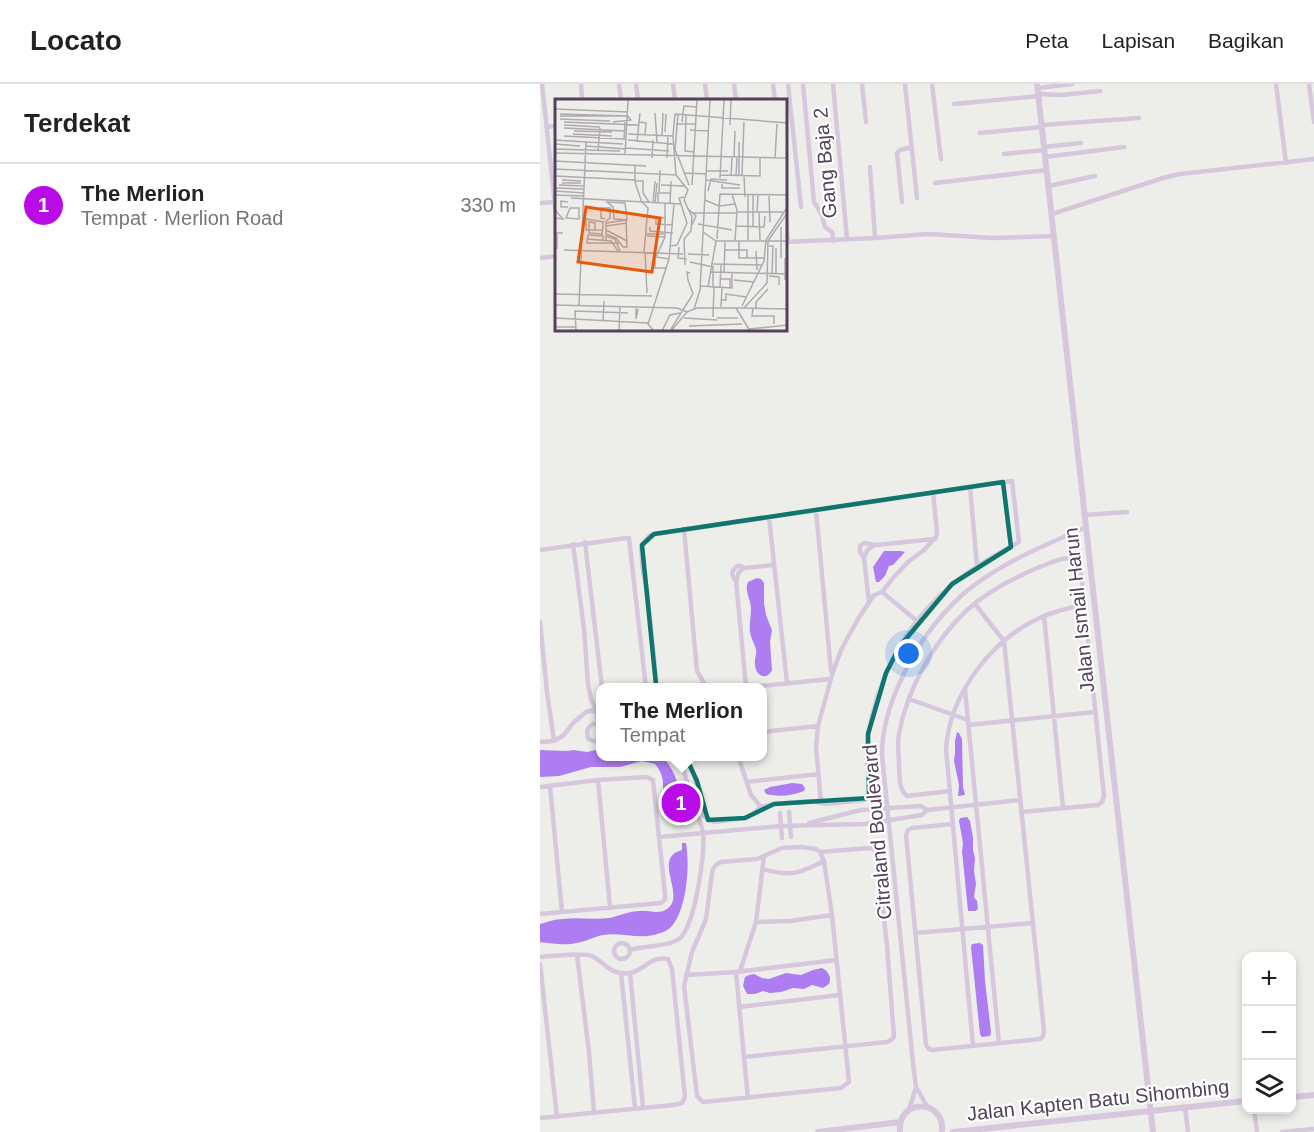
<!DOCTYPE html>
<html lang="id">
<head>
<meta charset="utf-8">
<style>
	body { margin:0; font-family:Arial,sans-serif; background:#f6f6f6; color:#222 }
	.controls { position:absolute; right:18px; bottom:18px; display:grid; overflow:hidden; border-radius:12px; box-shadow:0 3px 9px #0003 }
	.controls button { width:54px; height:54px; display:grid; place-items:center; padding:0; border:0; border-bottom:2px solid #e0e0e0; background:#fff; color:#222; font:30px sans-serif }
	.you { position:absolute; left:369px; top:570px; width:21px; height:21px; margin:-15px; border:4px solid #fff; border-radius:50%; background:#1a73e8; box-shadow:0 0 0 9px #1a73e833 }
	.badge { display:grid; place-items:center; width:39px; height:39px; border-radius:50%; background:#b80be8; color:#fff; font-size:20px; font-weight:700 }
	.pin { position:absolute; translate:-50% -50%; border:3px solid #fff; box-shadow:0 2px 6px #0006 }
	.popup { position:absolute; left:56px; top:599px; width:171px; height:78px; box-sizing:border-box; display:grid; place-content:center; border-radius:12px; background:#fff; filter:drop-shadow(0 2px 4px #0005); font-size:20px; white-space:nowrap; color:#767676 }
	.popup b { font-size:22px; color:#222 }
	.popup::after { content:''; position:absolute; left:50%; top:100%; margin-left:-12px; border:12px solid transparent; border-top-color:#fff }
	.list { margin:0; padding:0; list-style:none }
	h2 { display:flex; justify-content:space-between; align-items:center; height:78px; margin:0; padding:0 24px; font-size:26px }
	h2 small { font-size:20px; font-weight:400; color:#767676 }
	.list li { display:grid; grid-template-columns:39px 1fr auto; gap:18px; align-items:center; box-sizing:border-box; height:84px; padding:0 24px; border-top:2px solid #e0e0e0 }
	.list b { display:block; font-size:22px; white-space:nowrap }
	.list p { margin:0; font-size:20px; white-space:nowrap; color:#767676 }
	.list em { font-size:20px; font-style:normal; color:#767676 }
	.icon { flex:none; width:33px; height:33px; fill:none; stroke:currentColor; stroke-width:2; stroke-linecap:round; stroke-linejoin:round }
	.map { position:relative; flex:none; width:774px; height:1048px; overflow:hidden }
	header { display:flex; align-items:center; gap:36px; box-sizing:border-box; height:84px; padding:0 30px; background:#fff; border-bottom:2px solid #e0e0e0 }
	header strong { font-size:28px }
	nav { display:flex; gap:33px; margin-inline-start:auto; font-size:21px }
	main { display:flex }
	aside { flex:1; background:#fff }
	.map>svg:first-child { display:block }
	.water { fill:#af7df2 }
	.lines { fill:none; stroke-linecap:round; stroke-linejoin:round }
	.minor { stroke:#d6c7dd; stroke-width:4.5 }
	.tertiary { stroke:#d6c7dd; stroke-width:6 }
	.marked { fill:none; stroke:#0f766e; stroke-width:4.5; stroke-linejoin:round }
	.labels { text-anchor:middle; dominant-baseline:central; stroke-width:4.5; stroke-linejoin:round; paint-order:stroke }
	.street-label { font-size:20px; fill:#52425a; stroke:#fff }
	.inset-road { fill:none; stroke:#afa9b0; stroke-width:1.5 }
	.view { fill:#e8590c; fill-opacity:0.15; stroke:#e8590c; stroke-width:3 }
	.inset-edge { fill:none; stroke:#52425a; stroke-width:3 }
</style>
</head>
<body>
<header>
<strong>Locato</strong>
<nav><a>Peta</a><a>Lapisan</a><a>Bagikan</a></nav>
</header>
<main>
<aside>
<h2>Terdekat<small></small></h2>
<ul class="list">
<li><span class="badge">1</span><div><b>The Merlion</b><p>Tempat · Merlion Road</p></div><em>330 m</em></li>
</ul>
</aside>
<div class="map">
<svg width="774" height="1048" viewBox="0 0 774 1048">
	<rect width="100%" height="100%" fill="#edeeea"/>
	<path class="water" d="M344 467H361L365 468 353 481 349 482 345 492 339 498H336L333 483Z
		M217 494 221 495 224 499V519L226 531 232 546 230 558 232 586C226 598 215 591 215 580 214 575 217 571 216 566 215 560 211 555 210 548 209 541 211 533 211 525 211 515 204 507 208 498Z
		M417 648 419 649 422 655 423 703 425 711 418 712 419 701 414 677 415 669V657Z
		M60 665V672L123 673C132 684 138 695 139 709L137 711 141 729 145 733 144 742H141L139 738C116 736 126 708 122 693 121 688 118 684 115 680L102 677 80 683H51L19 692 0 693V666L26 667 34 666 47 668Z
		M252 699 262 700 265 704 264 707C251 712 239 713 226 710L224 706 230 703Z
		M427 733 430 737 433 754V766L435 774 434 787 436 800 434 813 437 817 438 825 435 827H428L422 767 423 759 419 737 420 734Z
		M142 759H146C150 781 147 826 131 843 126 848 120 849 114 851 97 855 80 848 63 851 56 852 49 856 41 858 28 862 14 860 0 858V840C7 838 15 835 23 835 38 833 54 836 69 834 79 832 89 827 100 827 109 826 118 831 127 825 147 811 111 774 142 766Z
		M440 859 443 861 445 897 451 948 450 952 442 953 440 950 431 863 432 860Z
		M282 884C288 887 292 893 289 900L283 904 272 901 264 905 253 904 241 908 230 909 223 907 215 910H207L203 902 205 893 209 891 214 890 222 894 229 895 246 889 261 891 273 886Z"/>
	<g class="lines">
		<path class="minor" d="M2 0 16 130
			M41 0 42 16
			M79 0 81 16
			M96 0 98 16
			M133 0 135 16
			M165 0 167 16
			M194 0 196 16
			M233 0 235 16
			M248 0 261 123
			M263 0 274 118 282 131 285 143 292 148 294 157
			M293 0 307 155
			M322 0 326 38
			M365 0 377 114
			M392 0 401 75
			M736 0 746 79
			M769 0 774 38
			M498 4 532 0
			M498 10 521 11 560 7
			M414 20 499 12
			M502 41 599 34
			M6 43 16 42
			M440 49 502 43
			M504 63 541 59
			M464 70 505 66
			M505 73 584 63
			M330 83 335 154
			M395 99 507 86
			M509 102 555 92
			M362 118 357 69 360 66 372 63
			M0 119 15 118
			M512 130 623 94 640 90 774 75
			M246 141 248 158
			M246 158 335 154 388 150 453 154 514 152
			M0 174 16 172
			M463 398 471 463
			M430 403 437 482
			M276 426 291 587
			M545 431 587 428
			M229 433 247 599
			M144 445 157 587 167 604
			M45 458 62 604
			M33 460 44 545 48 600 51 615 56 625 58 639
			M0 466 87 454H89L106 604
			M324 474 320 468V462L324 459 336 461
			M196 497C191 491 191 487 197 482H201L204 484
			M342 508 377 537
			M329 518 324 474C326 467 328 464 336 461L395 455
			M504 532 523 724
			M0 538 7 608 14 657
			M206 603 196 497 199 488 204 484 234 481
			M117 604 107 505 103 488 101 464 102 461 110 451 472 397 479 458C456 471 433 483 413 500 372 533 344 581 332 632 330 642 327 653 327 664 326 679 329 695 331 710L329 714 324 716 287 720 271 717 234 720 221 723 213 730 205 734 174 738 164 732C161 711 155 692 146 672
			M202 604 290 595
			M425 606 459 959
			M369 615 428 636
			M60 640H53C47 644 46 647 48 654 51 657 55 658 60 656
			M428 641 555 628
			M222 648 278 642
			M0 658 14 657 24 651 33 639 46 628 60 624
			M198 672 211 711 221 723
			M58 696 70 823
			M207 698 279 690
			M10 702 22 828
			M0 703 58 696 107 693 113 696 125 810V815L121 819 0 830
			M410 707 367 712C358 705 360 692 359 682 359 671 357 660 359 650 367 605 394 557 427 526 448 507 475 493 502 482 513 478 530 469 540 478L564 712 562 718 558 721 481 728
			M281 719 276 663 278 642 292 591 301 566 318 535 334 511 342 508 353 494 368 478 384 466 396 453 397 448 393 408
			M249 728 251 753
			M240 729 242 754
			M269 739 321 726 381 722 387 726
			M413 740 372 744 368 746 366 751 386 961 389 965 392 966 500 955 503 952 504 947 464 557 435 520
			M119 753 241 742 325 740 382 731 387 726 480 716
			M280 768 284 777 292 831 309 998 301 1004 163 1018 157 1012 144 902 152 868 166 835 172 789C173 783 175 781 181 778L217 775 242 764 262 763 276 765 280 768 330 764 335 766 337 770 347 862 354 953 351 956 347 958 204 973 196 888 296 876
			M222 785C251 793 258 790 284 777
			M216 838 250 837 292 831
			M375 849 493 839
			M74 867a8 8 0 1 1 16 0a8 8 0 1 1-16 0Z
			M90 866C105 861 128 863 139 855 155 843 166 766 163 748 161 740 158 733 156 725 150 707 145 690 138 672
			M37 871 49 968 54 1028
			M0 873C14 872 35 869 48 871 63 873 66 892 90 889 106 886 108 872 128 875L132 885 145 1013 142 1019 133 1021 0 1034
			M0 880 17 1033
			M200 887 216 838 224 772
			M81 889 95 1024
			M90 889 103 1023
			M146 891 196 888
			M199 923 299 911
			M706 947V953
			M433 962 406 665C410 609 452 554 504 532 516 527 531 524 544 520
			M204 973 208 1014
			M645 1023 648 1048
			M388 1024 376 1003 373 979 342 671C342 645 350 619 361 596 375 564 396 535 422 511 457 480 504 462 546 443
			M369 1026 376 1003
			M714 1026 717 1048
			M742 1048 774 1045"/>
		<path class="tertiary" d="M497 0 613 1048
			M752 1013 774 1011
			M278 1048 360 1038
			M360 1048C357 1014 405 1014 402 1048
			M413 1048 706 1017"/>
	</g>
	<path class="marked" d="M463 398 471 463 412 500 360 562 346 589 328 650 329 714 234 720 205 734 168 736 157 697 117 611 102 461 114 450Z"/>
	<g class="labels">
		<g class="street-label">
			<text transform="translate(285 79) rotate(-95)">Gang Baja 2</text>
			<text transform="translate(539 526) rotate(-96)">Jalan Ismail Harun</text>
			<text transform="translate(337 748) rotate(-95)">Citraland Boulevard</text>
			<text transform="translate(558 1016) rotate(-6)">Jalan Kapten Batu Sihombing</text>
		</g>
	</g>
	<g transform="translate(15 15)">
		<rect width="232" height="232" fill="#edeeea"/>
		<path class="inset-road" d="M0 10 73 13M100 14 102 43M5 15 73 17M120 15 233 24M123 15 120 51 124 60M131 16 130 52 139 53M5 17H69M5 20 55 22M9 23 84 26M58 23 76 21 73 17M84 23 91 24 90 36M127 23 129 7 141 8M121 25H141M9 26 45 28M175 26 176 1M9 29 70 32M135 31 154 32M19 32 57 33M110 33 111 15M18 35 57 37M9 37 69 40M107 37 108 14M118 37 120 15M0 41 31 43 27 134M69 41 70 23M73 41 118 45M31 43 68 45M82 43 85 14M0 45 25 47M31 47 71 50M71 49 114 52M0 50 65 52M43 52 45 29M0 54 233 59M70 56 73 1M152 58 155 1M97 59 98 41M112 59 113 37M179 59 180 32M220 59 222 25M124 60 134 86M0 62 91 67M80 66V83L87 104M0 70 121 76 118 37 73 35M152 72H173M129 74 151 75M121 76 133 91 129 101 137 118 136 132 129 140 130 166M165 76 205 77V59M187 76 189 23M0 77 80 81M176 77 177 59M181 77 182 59M184 77V43M189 77 190 98M165 79 169 1M7 81 26 82M151 81 185 86M80 82H88V94L94 103M7 84H26M167 85V89H185M4 86 29 87M106 86 129 87M137 86 142 1M0 89 28 90M0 92 29 94M153 92 156 80 172 81M104 93 105 71M177 95 182 111 180 142M193 95V141M198 95V128M0 96 29 97M214 97 215 123M16 99 126 105M150 101 164 107 180 105M52 103 70 104 72 121 59 120 58 108ZM88 104 93 109 89 153M98 104 100 82M100 104 102 84M103 104V94H115M110 105V138L101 158 114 160M115 105 116 82M13 108H6V102L13 103M15 109H24V120L11 119ZM132 109 141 117 137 126M0 111 8 120 0 119M182 113H228M202 113 203 95M204 113 205 141M137 114H182M92 118 111 119M101 119V125L118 126M71 121 72 148H68L61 139 51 135V124ZM50 123 55 119V109H46V119L50 120M143 125 177 131M51 127 72 124M181 127 209 128 210 117M95 128V132L118 134M226 128V159M40 131V124L34 123V134L47 135 48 128V123L31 120V131H48M51 131 72 142M148 133 161 142H213L233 113M91 135H110M92 137 110 138M32 140 56 142 63 152M162 140 165 95 233 96M48 141V137L33 136 32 144H64M51 141V137L60 140 65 152M184 142V159H210M116 147 122 146 132 124 124 99 129 98M214 147H218L217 175M124 148 123 159 132 160M221 149V175M2 150V134H8M9 151 128 155M170 151H192V159M201 152 202 171M90 153 92 194M133 155 154 156M100 157V169H111M230 159V181M135 163 158 168M158 165 207 166M156 173 233 175M169 174 170 143M214 177 224 178V186M165 180H175V189M179 181 199 183M145 187 177 189V174M153 188 161 142M165 188 166 166M158 189V167M0 195 97 197M166 201H171V195L191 198M0 206 122 209 132 213 142 209H189L212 184 213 142H233M24 206 27 137M187 207 209 162 211 141 233 107M166 208 167 189M81 209V220L83 210M181 209 195 232M189 209 233 210M198 209 197 217H219V225M201 209V203L213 190M139 210 145 191 152 58M20 211 21 232M20 212 48 213M49 213 73 214M158 218 159 189M0 219 93 224M129 219 162 221M162 219H183M48 222 49 202M134 227 187 225M0 228H21M116 230 138 195 133 181 132 173 135 174M194 230 233 226M45 232H86M64 232 65 207M99 232 93 225 114 160 119 105M107 232 115 216 125 214M116 232 132 213"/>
		<path class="view" d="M31 108 105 119 97 173 23 163Z"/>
		<rect width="232" height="232" class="inset-edge"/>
	</g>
</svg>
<div class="controls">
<button>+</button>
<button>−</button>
<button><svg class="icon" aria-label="layers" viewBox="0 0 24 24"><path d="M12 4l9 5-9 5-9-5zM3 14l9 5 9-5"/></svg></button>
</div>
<div class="you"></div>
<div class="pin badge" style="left:141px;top:719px">1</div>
<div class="popup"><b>The Merlion</b>Tempat</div>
</div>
</main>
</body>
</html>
